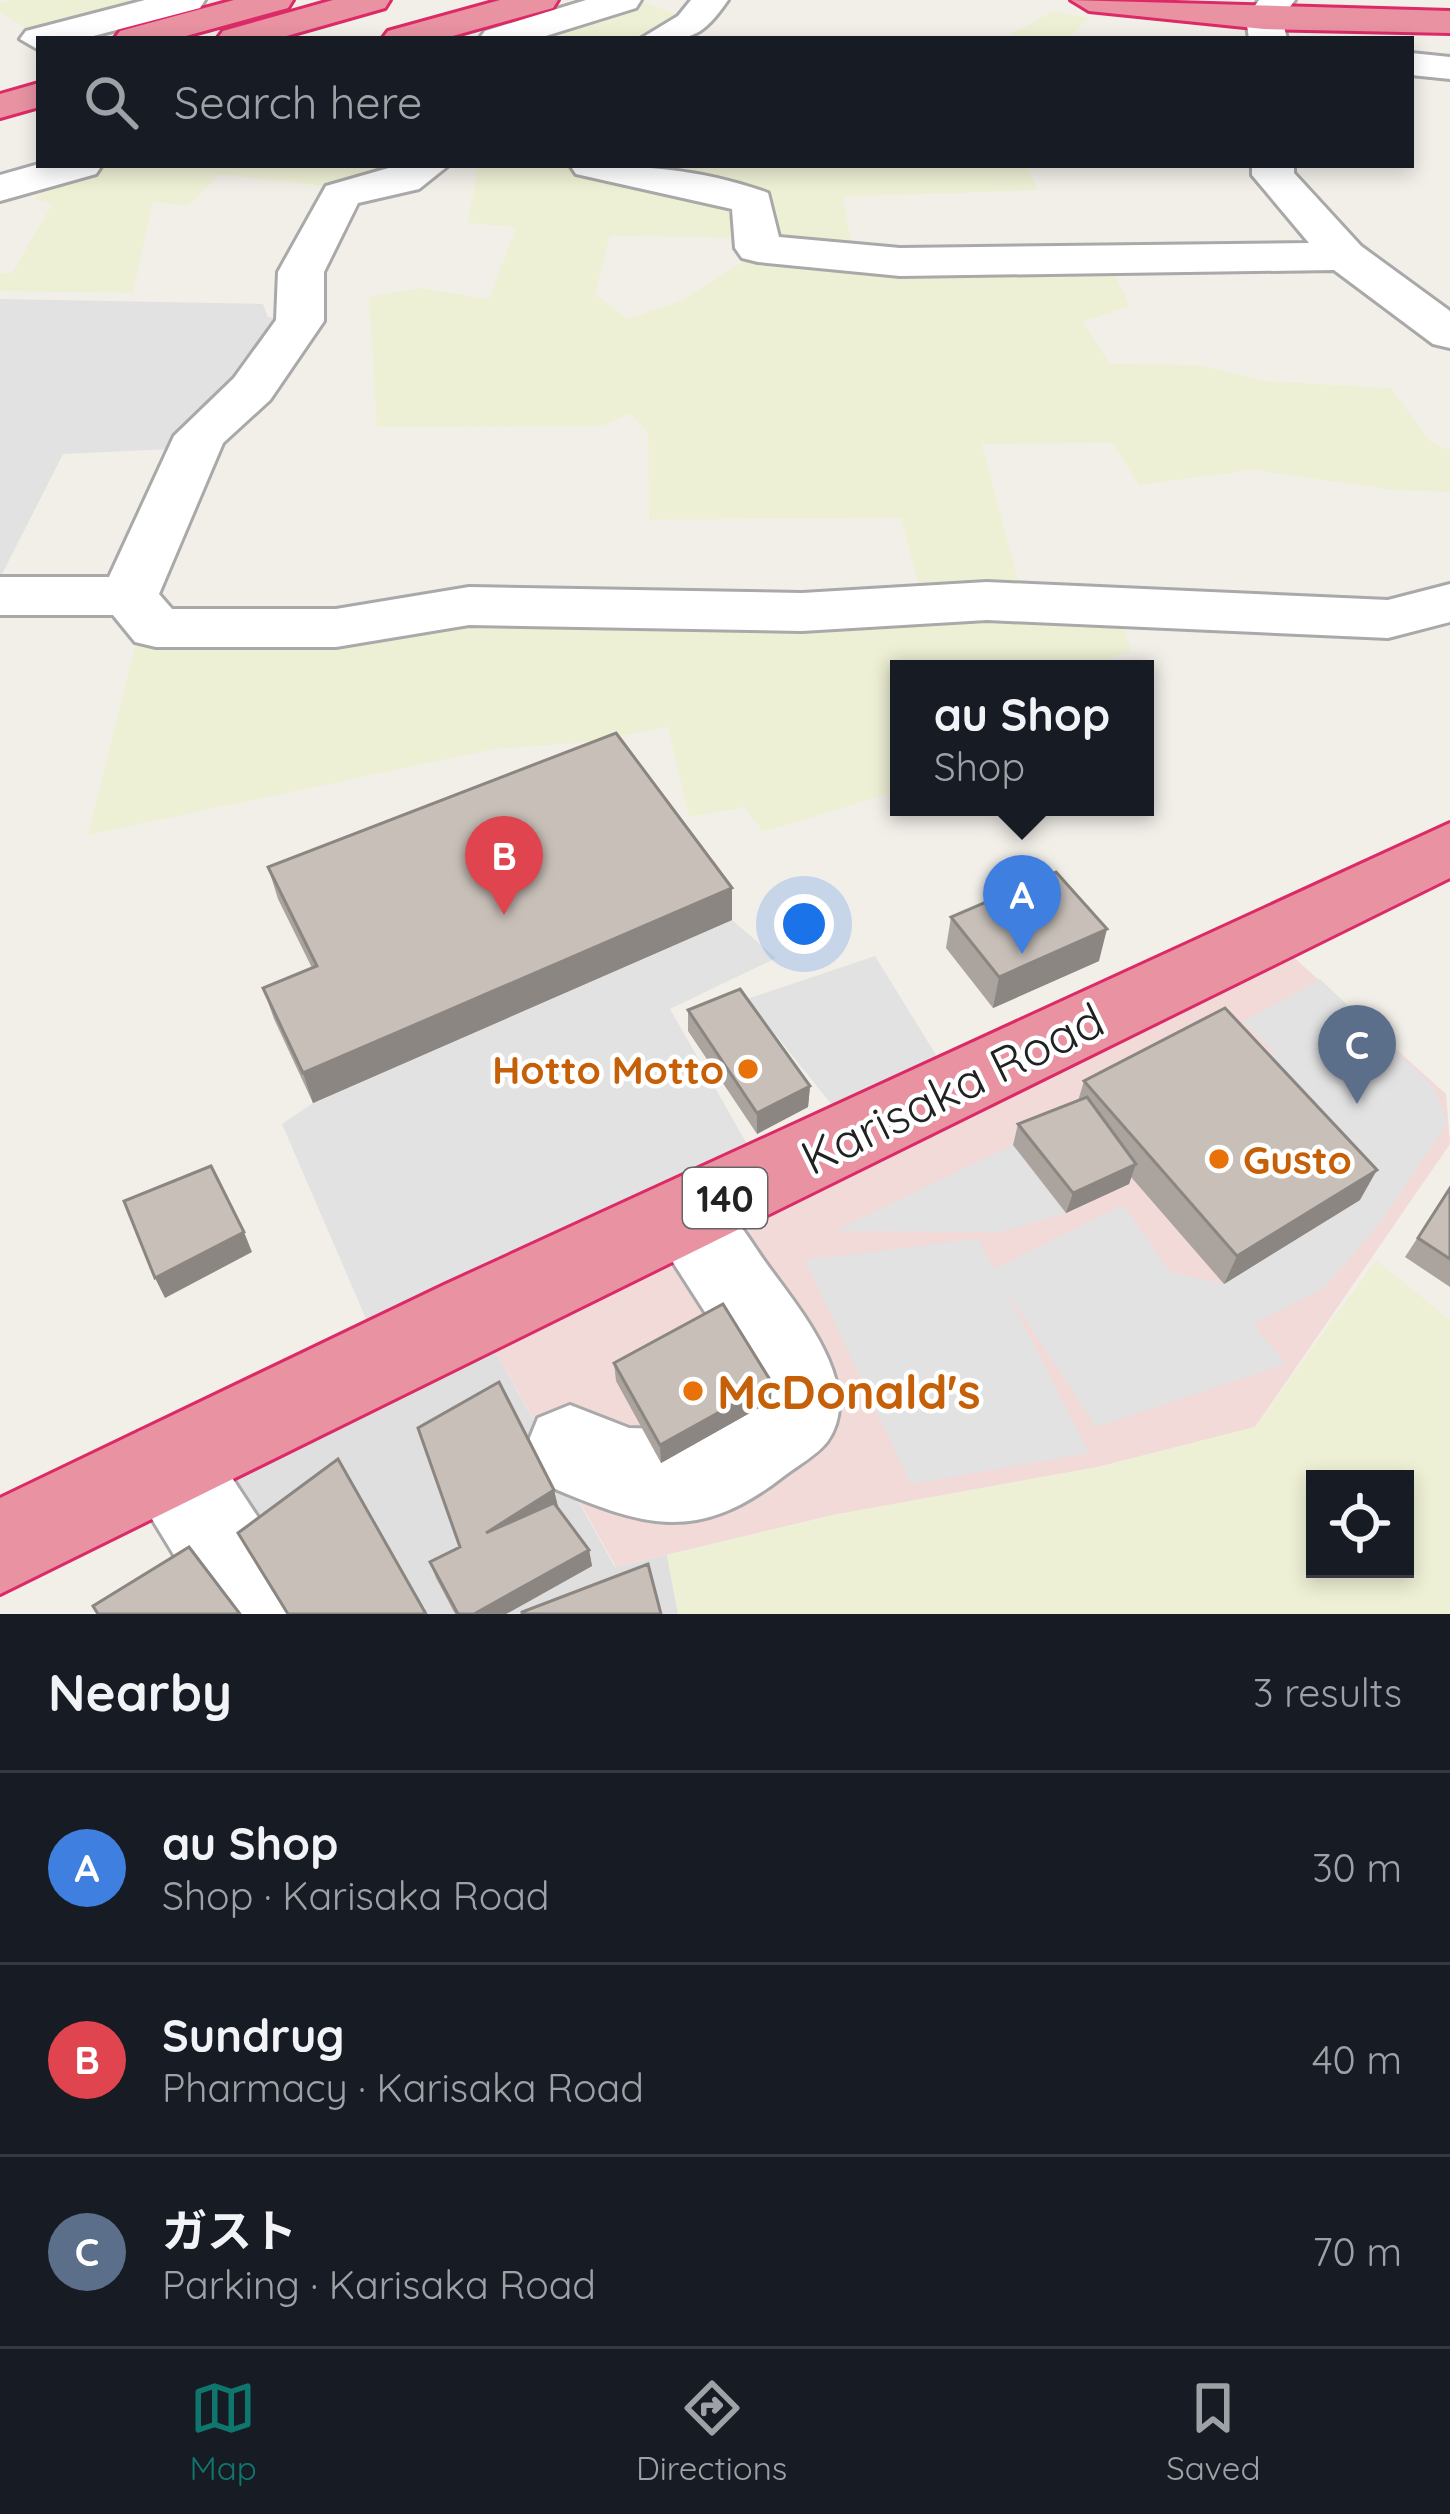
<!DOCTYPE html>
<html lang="en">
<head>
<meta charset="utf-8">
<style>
	body { margin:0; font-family:Quicksand,"Noto Sans JP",sans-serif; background:#242831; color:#f1f3f6 }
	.controls { position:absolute; right:36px; bottom:36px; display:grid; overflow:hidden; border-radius:0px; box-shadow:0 6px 18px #0003 }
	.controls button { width:108px; height:108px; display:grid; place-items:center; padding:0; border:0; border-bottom:3px solid #363941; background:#171b24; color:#f1f3f6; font:60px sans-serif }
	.you { position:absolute; left:804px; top:924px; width:42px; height:42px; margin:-30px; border:9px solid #fff; border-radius:50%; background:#1a73e8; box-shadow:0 0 0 18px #1a73e833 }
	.badge { display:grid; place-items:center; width:78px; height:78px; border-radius:50%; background:#0f766e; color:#fff; font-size:39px; font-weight:700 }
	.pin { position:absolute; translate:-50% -99px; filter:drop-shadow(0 3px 6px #0008) }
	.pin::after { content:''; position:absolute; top:63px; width:42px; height:36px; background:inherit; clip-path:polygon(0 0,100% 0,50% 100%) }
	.popup { position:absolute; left:890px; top:660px; width:264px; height:156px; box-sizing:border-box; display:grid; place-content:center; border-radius:0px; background:#171b24; filter:drop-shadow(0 3px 9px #0005); font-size:39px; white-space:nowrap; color:#9ea1a6 }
	.popup b { font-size:45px; color:#f1f3f6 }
	.popup::after { content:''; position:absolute; left:50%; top:100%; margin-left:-24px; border:24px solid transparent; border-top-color:#171b24 }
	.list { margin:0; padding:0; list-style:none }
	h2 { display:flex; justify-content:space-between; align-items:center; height:156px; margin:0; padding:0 48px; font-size:51px }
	h2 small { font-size:39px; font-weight:400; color:#9ea1a6 }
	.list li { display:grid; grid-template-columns:78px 1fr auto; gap:36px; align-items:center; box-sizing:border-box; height:192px; padding:0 48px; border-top:3px solid #363941 }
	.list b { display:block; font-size:45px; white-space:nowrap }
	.list p { margin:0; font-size:39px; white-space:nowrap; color:#9ea1a6 }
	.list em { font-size:39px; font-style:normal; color:#9ea1a6 }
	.icon { flex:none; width:66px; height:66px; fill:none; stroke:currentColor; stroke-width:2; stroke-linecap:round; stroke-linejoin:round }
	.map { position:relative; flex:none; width:1450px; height:1614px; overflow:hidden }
	.search { position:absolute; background:#171b24; box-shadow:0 6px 18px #0003; left:36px; right:36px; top:36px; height:132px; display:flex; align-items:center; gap:30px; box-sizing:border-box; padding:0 42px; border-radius:0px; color:#9ea1a6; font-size:45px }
	.sheet { height:732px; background:#171b24 }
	nav { display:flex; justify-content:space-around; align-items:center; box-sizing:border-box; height:168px; border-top:3px solid #363941; background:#171b24; font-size:33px; color:#9ea1a6 }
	nav a { display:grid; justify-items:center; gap:6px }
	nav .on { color:#0f766e }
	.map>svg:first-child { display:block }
	.residential { fill:#e0dfdf }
	.commercial { fill:#f2dad9 }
	.farmland { fill:#eef0d5; fill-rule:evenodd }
	.parking { fill:#e2e2e2 }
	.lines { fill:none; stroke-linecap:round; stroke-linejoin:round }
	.minor-casing { stroke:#a9a9a9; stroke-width:6 }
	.highway-casing { stroke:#dc2a67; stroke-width:6 }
	.minor { fill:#fff; fill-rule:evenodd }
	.highway { fill:#e892a2; fill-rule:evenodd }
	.wall { fill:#aba49e }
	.shaded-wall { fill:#8b8681 }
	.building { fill:#c7bfb8; stroke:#8b8681; stroke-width:3 }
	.food-dot { fill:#e8710a; stroke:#fff; stroke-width:4.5 }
	.labels { text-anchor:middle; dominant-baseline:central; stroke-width:9; stroke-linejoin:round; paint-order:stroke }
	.shield { fill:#fff; stroke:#646464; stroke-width:3 }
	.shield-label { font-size:36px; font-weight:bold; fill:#222 }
	.food-label { font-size:39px; font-weight:bold; fill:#c56008; stroke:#fff; text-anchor:end }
	.near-street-label { font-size:48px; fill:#222; stroke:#fff }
	.near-food-label { font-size:48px; font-weight:bold; fill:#c56008; stroke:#fff; text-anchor:start }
</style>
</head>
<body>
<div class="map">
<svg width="1450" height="1614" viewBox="0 0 1450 1614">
	<rect width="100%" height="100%" fill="#f2efe9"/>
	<path class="residential" d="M474 1313 615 1567 667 1555 678 1614H265L170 1464Z"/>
	<path class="commercial" d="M1270 936 1446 1094 1450 1144 1255 1427 1098 1467 833 1515 616 1567 474 1313Z"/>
	<path class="farmland" d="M9 0H156L34 33 0 12V3Z
		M639 0 683 17 643 39H519Z
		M1052 11 1089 18 1068 39H1003Z
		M100 165H412L331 187 220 174 188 206 153 202 133 293 0 291V273H12L52 204 33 199 67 175Z
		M478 165H566L638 186 742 204 746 238 610 236 595 294 628 319 682 300 752 256 1111 266 1130 306 1083 322 1110 364 1198 365 1267 381 1391 388 1430 441 1450 451V492L1392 490 1253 470 1139 485 1112 443 982 444 1021 592 921 595 901 518 649 520 648 433 630 414 601 426 377 427 369 297 419 288 489 299 516 227 468 223Z
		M609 165H1026L1038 190 843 197 853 252 770 244 763 202Z
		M995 609 1123 621 1131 652 1069 669H899V791L763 832 745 807 689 817 668 727 590 742 495 749 88 835 137 638 454 620Z
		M1376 1260 1450 1320V1614H678L667 1555 833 1515 1098 1467 1255 1427ZM1315 1479H1405V1569H1315Z"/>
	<path class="parking" d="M0 299 263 304 268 317 300 321 194 448 63 454 0 578Z
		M732 920 776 958 670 1009 759 1165 373 1335 282 1124 313 1103Z
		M875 956 949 1076 848 1125 747 999Z
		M1320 979 1433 1087 1448 1122 1380 1223 1324 1288 1253 1324 1286 1364 1096 1427 1003 1285 1089 1453 911 1484 805 1260 978 1239 994 1269 1123 1205 1170 1272 1224 1284 1242 1070 1274 1052 1243 1022Z
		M1013 1145 1066 1213 1000 1232 834 1231Z"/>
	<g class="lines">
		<g class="minor-casing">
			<path id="minor" d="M145 0H205L200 8 82 39H39V50L20 39 26 31Z
				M586 0H641L636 8 536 39H479L485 31Z
				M691 0H728C699 42 689 39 640 39L678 16Z
				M1259 0H1295L1282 18 1287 39H1249L1246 18Z
				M1411 53 1450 57V79L1411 75Z
				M39 164V165H102L96 174 0 201V175Z
				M399 165H449L419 189 358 203 324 272V321L270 400 223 443 159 594 172 609H336L469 587 802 593 987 582 1388 600 1450 584V622L1388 638 987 620 802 631 469 625 336 647H156L135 642 113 615H0V577H109L174 436 234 378 276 320 278 272 326 186Z
				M570 165C639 165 703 169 768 193L779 237 900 248 1309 243 1252 175V165H1294V173L1361 246 1450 311V348L1433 344 1334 270 900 276 758 262 742 258 735 248 732 209 576 174Z
				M685 1180C725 1195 742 1229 766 1263 797 1306 867 1387 827 1442 817 1455 797 1466 784 1476 691 1549 638 1523 538 1482L525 1450 538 1418 570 1405 629 1428 697 1430 748 1393 746 1376 644 1217 656 1191Z
				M170 1419 202 1432 299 1580 313 1614H210L138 1496 125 1464 138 1432Z"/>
		</g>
		<g class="highway-casing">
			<path id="highway" d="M234 0H293L288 8 175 39H114L120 31Z
				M333 0H390L385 8 276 39H217L223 31Z
				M500 0H558L553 8 442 39H382L388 31Z
				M1071 0 1450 11V33L1264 29 1089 11Z
				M39 83V107L0 118V94Z
				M1450 823V878L0 1594V1498L444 1285Z"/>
		</g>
		<use href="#minor" class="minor"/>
		<use href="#highway" class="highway"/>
	</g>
	<path class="wall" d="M268 867 732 920 313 1103 274 1019 263 988 312 968 278 899Z
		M951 917 1099 961 993 1008 946 948Z
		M688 1010 810 1086 808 1107 757 1134 688 1031Z
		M1084 1081 1360 1200 1224 1284 1131 1177 1129 1184 1066 1213 1013 1145 1018 1124 1078 1101Z
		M1450 1188V1287L1405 1257Z
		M614 1363 771 1401 661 1463 616 1381Z
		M554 1490 558 1507 589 1550 592 1566 506 1614H455L436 1578 430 1562 460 1547Z"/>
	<path class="shaded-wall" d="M732 888V920L313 1103 303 1073Z
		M1107 929 1099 961 993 1008 999 977Z
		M810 1086 808 1107 757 1134V1113Z
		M1136 1164 1129 1184 1066 1213 1073 1193Z
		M1377 1170 1360 1200 1224 1284 1237 1256Z
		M244 1232 252 1252 165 1298 155 1278Z
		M772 1383 771 1401 661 1463 660 1445Z
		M554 1490 558 1507 486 1533Z
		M589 1550 592 1566 506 1614H474Z"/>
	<path class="building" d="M616 733 732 888 303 1073 263 988 317 966 268 867Z
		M1056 872 1107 929 999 977 951 917Z
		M740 989 810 1086 757 1113 688 1010Z
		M1225 1008 1377 1170 1237 1256 1084 1081Z
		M1087 1097 1136 1164 1073 1193 1018 1124Z
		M211 1166 244 1232 155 1278 124 1201Z
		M1450 1188V1259L1418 1238Z
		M723 1304 772 1383 660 1445 614 1363Z
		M499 1382 554 1490 486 1533 554 1503 589 1550 474 1614H458L430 1562 460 1547 418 1428Z
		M338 1459 426 1614H288L238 1533Z
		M189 1547 240 1614H98L93 1606Z
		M648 1564 661 1614H522V1612Z"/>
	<g class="food-dot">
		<circle cx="748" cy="1069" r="12"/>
		<circle cx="1219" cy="1159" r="12"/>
		<circle cx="693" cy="1391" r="12"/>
	</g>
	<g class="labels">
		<rect class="shield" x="683" y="1168" width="84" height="60" rx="9"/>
		<g class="shield-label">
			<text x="725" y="1198">140</text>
		</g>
		<g class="food-label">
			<text x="724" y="1069">Hotto Motto</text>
			<text x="1243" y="1159" text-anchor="start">Gusto</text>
		</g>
		<g class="near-street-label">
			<text transform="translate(952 1088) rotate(-26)">Karisaka Road</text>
		</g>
		<g class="near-food-label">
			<text x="717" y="1391">McDonald's</text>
		</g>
	</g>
</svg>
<div class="controls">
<button><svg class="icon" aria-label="locate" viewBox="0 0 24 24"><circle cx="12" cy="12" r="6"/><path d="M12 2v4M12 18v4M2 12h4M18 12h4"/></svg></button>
</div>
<div class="you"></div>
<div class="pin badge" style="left:1022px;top:954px;background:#3f7fe0">A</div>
<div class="popup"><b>au Shop</b>Shop</div>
<div class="pin badge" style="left:504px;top:915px;background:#e0444e">B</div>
<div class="pin badge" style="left:1357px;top:1104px;background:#5c6f8a">C</div>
<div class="search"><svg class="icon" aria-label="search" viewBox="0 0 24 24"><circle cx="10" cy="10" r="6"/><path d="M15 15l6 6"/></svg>Search here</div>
</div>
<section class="sheet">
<h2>Nearby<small>3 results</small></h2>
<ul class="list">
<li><span class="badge" style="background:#3f7fe0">A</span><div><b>au Shop</b><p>Shop · Karisaka Road</p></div><em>30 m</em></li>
<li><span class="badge" style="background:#e0444e">B</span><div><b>Sundrug</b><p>Pharmacy · Karisaka Road</p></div><em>40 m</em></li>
<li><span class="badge" style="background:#5c6f8a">C</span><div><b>ガスト</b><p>Parking · Karisaka Road</p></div><em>70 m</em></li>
</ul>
</section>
<nav>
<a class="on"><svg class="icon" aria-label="map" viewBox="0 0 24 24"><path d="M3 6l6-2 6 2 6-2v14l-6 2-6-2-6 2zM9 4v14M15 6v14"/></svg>Map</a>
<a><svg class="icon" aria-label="directions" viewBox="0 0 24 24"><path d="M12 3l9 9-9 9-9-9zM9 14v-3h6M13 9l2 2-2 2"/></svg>Directions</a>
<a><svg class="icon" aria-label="saved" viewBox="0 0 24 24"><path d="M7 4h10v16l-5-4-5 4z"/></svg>Saved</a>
</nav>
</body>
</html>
